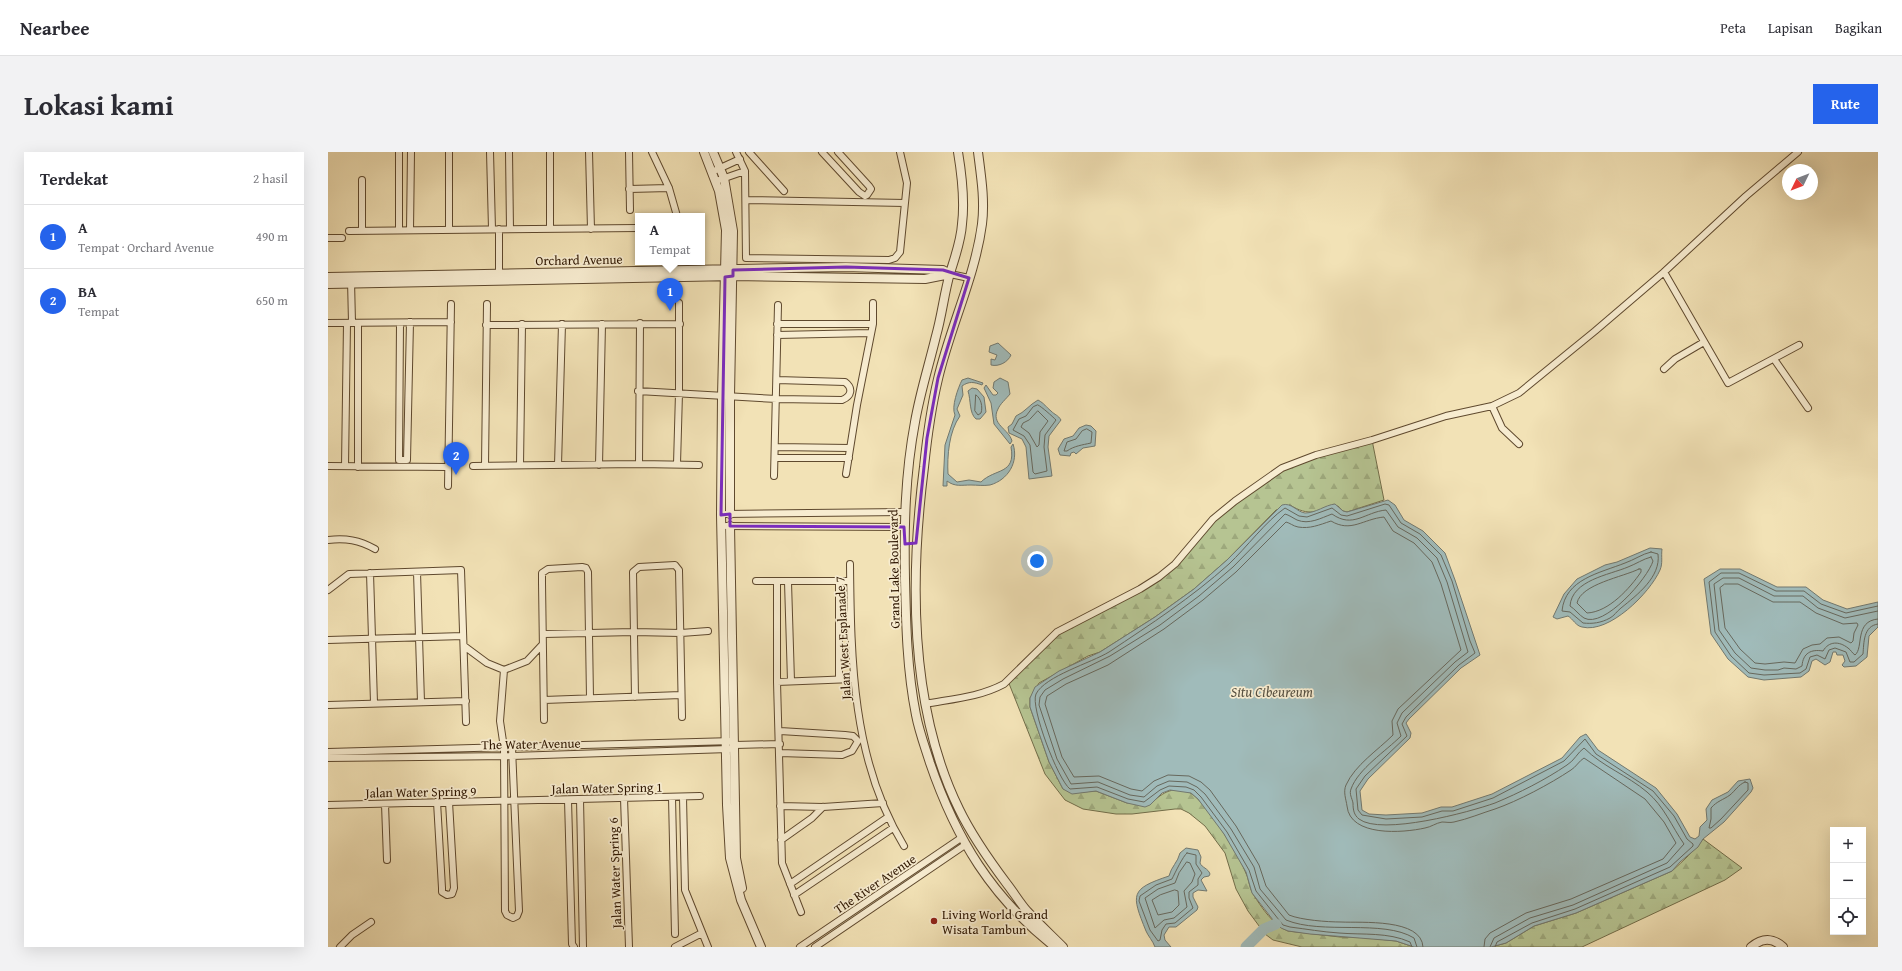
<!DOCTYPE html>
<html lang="id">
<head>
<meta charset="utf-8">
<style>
	body { margin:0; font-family:"Gentium Book Plus",serif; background:#f2f2f3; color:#2b2b33 }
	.controls { position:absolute; right:12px; bottom:12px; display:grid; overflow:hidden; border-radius:0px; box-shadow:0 4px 16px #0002 }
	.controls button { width:36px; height:36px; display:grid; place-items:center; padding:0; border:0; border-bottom:1px solid #e1e1e2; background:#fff; color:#2b2b33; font:20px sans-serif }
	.compass { position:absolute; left:1454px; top:12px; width:36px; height:36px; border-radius:50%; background:#fff; box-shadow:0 4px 16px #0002; rotate:227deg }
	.you { position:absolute; left:709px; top:409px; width:14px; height:14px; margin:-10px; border:3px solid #fff; border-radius:50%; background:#1a73e8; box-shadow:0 0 0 6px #1a73e833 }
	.badge { display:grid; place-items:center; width:26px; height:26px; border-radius:50%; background:#2563eb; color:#fff; font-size:13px; font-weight:700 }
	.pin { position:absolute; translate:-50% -33px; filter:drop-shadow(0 1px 2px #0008) }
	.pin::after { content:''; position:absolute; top:21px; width:14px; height:12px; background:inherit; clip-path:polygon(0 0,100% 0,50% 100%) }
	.popup { position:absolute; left:307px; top:61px; width:70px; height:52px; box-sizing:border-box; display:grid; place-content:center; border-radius:0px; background:#fff; filter:drop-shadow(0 1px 3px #0005); font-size:13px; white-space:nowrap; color:#7c7c81 }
	.popup b { font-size:15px; color:#2b2b33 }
	.popup::after { content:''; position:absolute; left:50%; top:100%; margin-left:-8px; border:8px solid transparent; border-top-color:#fff }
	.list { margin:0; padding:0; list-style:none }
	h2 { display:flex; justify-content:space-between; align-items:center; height:52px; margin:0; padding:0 16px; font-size:17px }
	h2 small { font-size:13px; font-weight:400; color:#7c7c81 }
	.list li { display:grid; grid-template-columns:26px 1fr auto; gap:12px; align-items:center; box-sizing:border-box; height:64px; padding:0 16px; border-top:1px solid #e1e1e2 }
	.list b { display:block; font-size:15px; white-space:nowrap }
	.list p { margin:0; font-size:13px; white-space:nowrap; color:#7c7c81 }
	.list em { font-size:13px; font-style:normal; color:#7c7c81 }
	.icon { flex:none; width:22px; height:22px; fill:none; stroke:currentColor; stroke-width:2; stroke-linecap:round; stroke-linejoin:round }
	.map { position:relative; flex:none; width:1550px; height:795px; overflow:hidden; border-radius:0px }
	header { display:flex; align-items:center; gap:24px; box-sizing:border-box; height:56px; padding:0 20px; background:#fff; border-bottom:1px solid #e1e1e2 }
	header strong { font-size:19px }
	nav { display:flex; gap:22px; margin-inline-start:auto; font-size:14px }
	.intro { display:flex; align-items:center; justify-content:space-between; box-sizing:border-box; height:96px; padding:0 24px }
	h1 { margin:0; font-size:28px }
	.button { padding:10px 18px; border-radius:0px; background:#2563eb; color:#fff; font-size:14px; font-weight:700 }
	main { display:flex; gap:24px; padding:0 24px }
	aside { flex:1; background:#fff; border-radius:0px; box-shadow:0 4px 16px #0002 }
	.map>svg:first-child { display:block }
	.forest { fill:url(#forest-firs); stroke:#726d49 }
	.water { fill:#a0bbba; stroke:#727970 }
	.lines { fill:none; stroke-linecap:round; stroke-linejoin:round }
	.shore { stroke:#67685d; stroke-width:1 }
	.river { stroke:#a0bbba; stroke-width:11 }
	.minor-casing { stroke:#5f492e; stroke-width:8 }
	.tertiary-casing { stroke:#5f492e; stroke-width:10 }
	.minor { stroke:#f7ecd0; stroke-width:6 }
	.tertiary { stroke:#f7ecd0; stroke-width:8 }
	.marked { fill:none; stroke:#7b2cbf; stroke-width:3; stroke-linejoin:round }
	.poi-dot { fill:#8f2418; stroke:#f7ecd0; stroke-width:1.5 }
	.labels { text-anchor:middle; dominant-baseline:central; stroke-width:3.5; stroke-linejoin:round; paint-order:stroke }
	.street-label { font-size:13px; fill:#2e1600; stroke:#f7ecd0 }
	.poi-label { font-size:13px; fill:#2e1600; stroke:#f7ecd0; text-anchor:start }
	.water-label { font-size:14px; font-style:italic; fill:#565041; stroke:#f7ecd0 }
</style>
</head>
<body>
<header>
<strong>Nearbee</strong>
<nav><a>Peta</a><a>Lapisan</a><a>Bagikan</a></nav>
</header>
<div class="intro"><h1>Lokasi kami</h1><a class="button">Rute</a></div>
<main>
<aside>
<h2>Terdekat<small>2 hasil</small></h2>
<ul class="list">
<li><span class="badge">1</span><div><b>A</b><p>Tempat · Orchard Avenue</p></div><em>490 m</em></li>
<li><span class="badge">2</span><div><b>BA</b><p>Tempat</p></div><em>650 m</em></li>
</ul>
</aside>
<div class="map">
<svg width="1550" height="795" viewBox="0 0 1550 795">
	<defs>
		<pattern id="forest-firs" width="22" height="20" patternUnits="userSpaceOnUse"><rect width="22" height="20" fill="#b6c492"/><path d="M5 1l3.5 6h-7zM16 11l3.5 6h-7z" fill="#9da87c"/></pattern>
	</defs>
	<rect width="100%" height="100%" fill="#f2e2b6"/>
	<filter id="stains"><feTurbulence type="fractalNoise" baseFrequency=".005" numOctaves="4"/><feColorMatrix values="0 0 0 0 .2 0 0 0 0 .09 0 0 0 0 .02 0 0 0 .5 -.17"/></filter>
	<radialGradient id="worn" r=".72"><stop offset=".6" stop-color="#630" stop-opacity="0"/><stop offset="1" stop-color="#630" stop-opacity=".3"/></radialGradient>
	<path class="forest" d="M1044 288 1056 348 1019 360 1015 359 1010 354C989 359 981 365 962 353L948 358 899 408 866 437 827 465 772 500 760 504 711 531 702 546V555L721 610 735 637 753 640 768 639 799 651 826 649C836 639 850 633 864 642 879 652 910 702 917 719 921 726 921 736 925 742 934 756 945 773 960 779L1012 785H1033L1068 789 1086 795H974L945 788 937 782 920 759 908 737 897 701 877 674 861 661 853 657H847L804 662H788L755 657 737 648 717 622 680 529 729 480 831 425 885 367 954 316Z
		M1375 687 1414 716 1397 728 1254 795H1163L1178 791 1206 774 1248 761 1344 719C1355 709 1366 699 1375 687Z"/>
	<path class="water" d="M670 191 683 203C680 210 671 215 663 213V207L667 208 669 203 661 200 662 194Z
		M640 226 655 231 654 233C646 230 641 229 634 234L635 243 629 257 632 264C621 279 619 304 620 322L629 330 641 328 653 330C667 316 688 323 683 295L685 292C691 310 680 328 662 333 655 334 649 333 643 333 633 333 627 335 619 329V334H615L617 293 627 263C623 255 630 236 634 228Z
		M672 226 680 230 682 242C678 247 672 252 670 257 662 272 681 277 684 289L682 292 666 272 663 251 656 236 658 233 665 243H668L670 241 665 236 666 230Z
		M644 236 649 237 656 245 658 260 652 267H648C641 261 643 248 640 239Z
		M710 248C717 252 717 254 723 259 727 263 730 263 733 268L721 284 720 295 724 324 701 327 698 295 694 287 681 281 680 275 684 272 688 264C697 260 701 253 710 248Z
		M758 273 763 274 768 279 767 294 755 296 748 302 746 300 743 301 742 304 732 303 730 297 736 287 745 284 751 276Z
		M1060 348 1067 353 1076 368 1095 379 1117 401 1127 428 1152 503 1133 516 1081 567 1078 571 1083 581 1082 586 1040 627 1032 639 1034 658 1041 662 1058 663 1094 661 1113 655H1124L1164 642 1234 606 1252 585 1258 582 1270 598 1328 636 1349 662 1362 685 1367 687 1371 684 1372 675 1379 668 1378 657 1384 648 1400 640 1410 629 1422 627 1425 636 1423 640 1396 670 1375 687 1370 695 1352 710 1344 719 1248 761 1206 774 1178 791 1163 795H1086L1068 789 982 782 960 779 953 776 945 768 924 741 918 720 896 682 870 647 863 641 842 638 834 641 822 653 817 655 799 651 768 639 744 642 735 637 721 610 702 555V546L707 535 731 519 772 500 827 465 866 437 899 408 954 353C963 350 969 360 977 361 988 361 997 353 1007 352L1015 359 1019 360Z
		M1322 396 1334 397C1333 405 1335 411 1332 418 1322 441 1281 482 1254 475 1248 474 1245 467 1240 464L1229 467 1225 465 1236 442 1249 427 1277 413 1289 410Z
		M1392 417H1412L1449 435H1478L1495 448 1519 457 1550 450V475L1541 484 1539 505 1528 514 1516 515 1514 513 1517 509 1515 503H1509L1508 500H1505L1502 510 1497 513 1488 507 1484 509 1481 519 1473 525 1436 528 1420 525 1400 507 1383 482 1376 427Z
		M858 696 870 698 873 705 872 711C874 716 880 716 882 722L881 724 876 725 873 728 879 739 870 738 865 741V745L870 755 869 758 848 775H841L836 783 837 788 843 795H827C825 789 820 784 818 779 803 742 802 737 841 724 843 715 850 710 852 701Z"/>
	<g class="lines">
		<path class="shore" d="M648 243C653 246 655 255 653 261L650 263 647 259Z
			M710 253C714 255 724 264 728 268L717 283 716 295 719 319 707 322 705 320 702 293 696 284 685 278 691 267 698 264 705 255Z
			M710 259 720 269 712 280 711 293 709 295 701 281 693 275 695 271 701 268Z
			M759 277 764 280 763 291C754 293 746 294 739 299H736L739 290 748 287 754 279Z
			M1323 400 1330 402C1333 425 1309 443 1293 456 1289 459 1286 464 1282 466 1273 471 1264 472 1255 471L1242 460 1234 459C1237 427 1272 421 1297 411 1306 408 1314 402 1323 400Z
			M1323 405 1325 409C1320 426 1276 477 1256 466 1251 463 1247 457 1242 454 1244 428 1281 423 1300 415 1308 412 1315 407 1323 405Z
			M1311 417H1313V420C1302 436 1281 460 1259 461L1249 451C1253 432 1295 425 1311 417Z
			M1397 432H1410L1445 450H1472L1488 461 1515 472 1529 471 1530 473 1526 481 1525 489 1523 491 1511 485 1499 486 1492 492 1484 493 1475 497 1467 511 1456 510 1437 512 1427 511 1412 497 1397 476 1392 436Z
			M1550 454 1518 461 1493 452 1476 439H1448L1411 421H1393L1381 430 1387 480 1403 504 1421 521 1436 523 1472 521 1478 517 1482 505 1489 503 1497 507 1501 498 1507 496 1518 500 1522 510H1526L1535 502C1536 491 1535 474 1550 472
			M1550 459 1517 466 1490 456 1475 444H1446L1411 426H1395L1386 432 1391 478 1407 501 1423 516 1437 518H1450L1456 516 1468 517 1474 514C1475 501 1483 497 1495 499 1501 489 1511 489 1520 496 1523 498 1524 501 1527 503 1536 496 1526 469 1550 467
			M1417 630 1420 631V638L1393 667 1383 676H1381L1383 667V656C1389 649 1395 648 1402 643 1407 639 1410 633 1417 630Z
			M859 701 868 703V712L874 721 870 727V733L861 740V746L865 756 847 771 838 772 834 778 832 788 830 789 822 778 811 749 812 744 828 733 844 727C847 721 855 704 859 701Z
			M859 710 862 711 867 722 864 730 856 739 859 755 846 766 836 768 827 776 817 746 830 737 847 731 851 721Z
			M847 738 850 739 851 753 844 760 830 763 824 748 832 743Z
			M1084 795 1082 790C1060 780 1035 783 1011 781 995 780 978 777 962 775L955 773 928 739 921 718 899 680 873 645 866 638 858 635 841 634 832 638 816 650 800 647 769 635 742 637C730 628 702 555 708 542 717 524 763 511 781 500 823 472 863 446 901 412 918 396 938 369 957 356L971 364 979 365 1004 356 1013 363 1019 364 1057 352 1061 353 1073 371 1092 382 1113 403 1124 429 1142 489 1147 501 1131 513 1078 565 1074 572 1079 584 1037 624 1028 637 1030 658 1034 663 1058 667 1094 665 1114 659H1125L1165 646 1236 609 1257 587 1268 602 1325 639 1346 664 1359 687 1365 692V694L1342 715 1247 757 1204 771 1169 790 1167 795
			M1089 795 1086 786C1055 767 994 783 958 768L932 737 926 715 903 677 877 642 869 635 859 630 841 629 829 634 816 645 802 643 770 630 743 632 729 607 711 553 712 545 717 538 735 527 782 504 832 473 871 444 905 415 957 362C961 363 965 366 969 368 981 373 993 366 1004 362 1025 377 1037 360 1058 358L1070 375 1089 386 1109 406 1119 430 1140 500 1127 510 1074 561 1069 571 1073 584C1058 599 1030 617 1023 637 1021 642 1024 646 1025 651 1025 658 1026 663 1031 667 1053 684 1142 660 1167 651 1191 641 1217 628 1239 613 1246 609 1250 600 1256 596 1275 615 1299 623 1319 640 1336 654 1344 675 1356 692L1339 711 1245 753 1202 766 1166 786 1162 795
			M1095 795C1094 766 1033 771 1013 770 999 770 973 768 961 763L938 734 931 713 908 674 882 638 873 630 861 624 840 623 826 629 814 639 803 637 771 624 746 625 734 605 717 552 719 544 738 532 780 513 836 477 875 448 908 420 958 370C962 371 965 374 970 375 982 377 991 373 1003 369 1023 381 1035 367 1056 365L1065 379 1086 391 1104 410 1113 432 1133 498 1070 557 1064 569 1065 583C1050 598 1027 613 1018 633 1015 640 1018 647 1019 654 1022 685 1075 681 1097 676 1103 675 1108 671 1114 670 1118 670 1122 671 1126 670 1140 667 1154 661 1167 657 1190 649 1222 632 1243 618 1248 615 1251 609 1256 606L1317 647 1336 670 1348 691 1335 707 1243 747 1198 761 1162 781 1157 787 1156 795"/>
		<path class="river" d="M918 795 936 777 948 772"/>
		<g class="minor-casing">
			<path id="minor" d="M162 0 164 77
				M181 0 182 77
				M222 0V77
				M261 0 263 77
				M301 0 302 58
				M324 0 341 36 349 64
				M408 0 417 19 418 106 561 108 567 106 572 100 579 31 572 0
				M421 0 456 39
				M494 0 531 40 537 44 539 43 543 37 541 34 510 0
				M388 18 412 7
				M34 28V78
				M388 29 417 19
				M301 37 341 36
				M418 48 577 51
				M171 77V125
				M71 78V0
				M82 78 83 0
				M121 78V0
				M21 79 310 76
				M0 86H14
				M1336 120 1400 231 1471 193
				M622 122 641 126
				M23 128 24 171
				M0 171 123 170
				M72 171 71 308H79L82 170
				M449 172H545
				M158 173 352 172
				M449 183 542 181
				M1446 207 1480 256
				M1336 217 1347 207 1376 190
				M310 239 449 247 514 248C524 244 525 236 517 230L449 228
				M1164 254 1174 276 1191 292
				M447 295 522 296
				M447 306H521
				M311 312 312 171
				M349 312 351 241V151
				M157 313 159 152
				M192 313 194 172
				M230 313 234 172
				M271 313 274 172
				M0 314 120 315
				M17 314 19 171
				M145 314 311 312 371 313
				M30 315V171
				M518 322 529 253 545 172V151
				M446 324 450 153
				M120 334 123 152
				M398 362 576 360
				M398 374 576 375
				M0 388C18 386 31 388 47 397
				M522 412C523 508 524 609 576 694
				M89 420 93 550
				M42 421 46 551
				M428 429H522
				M449 429V530L454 711 473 760
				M460 430 463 529
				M0 438 21 422 133 418 138 570
				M216 482 306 480 353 481 380 479
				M0 488 135 484
				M136 494 159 511 176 518 199 509 214 493
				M176 518 172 569 176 596 177 759 179 763 185 766 189 764 191 759 184 596
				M511 527V429
				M449 530 525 527
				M307 545 305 420 311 415 347 413 351 418 354 565
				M216 548 353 543
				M597 552C624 547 652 545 676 532L729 480 812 437 831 425 847 412 885 367 907 349 954 316 988 303 1044 288 1118 264 1164 254 1191 241 1267 179 1336 120 1418 44 1470 0
				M0 553 138 549
				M216 568 214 431V421L220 417 254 415 258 416 260 420 262 546
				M452 579 517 583 525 584 530 589 524 599 514 603 452 601
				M407 593 452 592
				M0 600 406 589
				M0 606 184 604 401 597
				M344 645 347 782
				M355 645 357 738 380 795
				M296 646 301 795
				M252 647 255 795
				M240 648 244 792 246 795
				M109 650 114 736V740L119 743 124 742 126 736 121 650
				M57 652 59 708
				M0 653 372 644
				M452 654 495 655 555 651
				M453 688 484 666 495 655
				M462 732 560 665
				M466 743 565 676
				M12 795 24 783 43 770
				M347 795 374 781
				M472 795 633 686
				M487 795 637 693"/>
		</g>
		<g class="tertiary-casing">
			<path id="tertiary" d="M376 0 391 39 398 78 394 244 393 363 399 653 402 706 413 748 433 795
				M385 0 396 26 405 79 402 244V362
				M630 0C634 24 637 48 634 72 633 89 627 105 622 121 616 142 614 163 608 184 601 213 592 241 587 270 577 323 576 374 577 427 578 472 579 518 588 563 591 579 597 595 602 611 628 687 664 746 727 795
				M650 0C653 24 657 48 654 72 647 125 622 175 610 227 603 256 599 286 596 315 582 425 581 555 631 657 644 684 661 708 679 732 686 741 692 751 699 759 711 772 723 783 735 795
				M0 125 518 115 615 118 622 122
				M0 132 405 124 597 127 622 122
				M402 374 408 706 414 736
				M1423 795C1434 786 1444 785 1455 795"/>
		</g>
		<use href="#minor" class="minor"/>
		<use href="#tertiary" class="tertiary"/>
	</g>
	<path class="marked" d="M518 115 615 118 641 126 610 226 599 286 588 391 577 392 576 375 402 374V362L393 363 397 125 405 124V118Z"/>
	<circle class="poi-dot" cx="606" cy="769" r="4"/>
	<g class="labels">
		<g class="street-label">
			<text transform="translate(251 108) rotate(-1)">Orchard Avenue</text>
			<text transform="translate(566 417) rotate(-91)">Grand Lake Boulevard</text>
			<text transform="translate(515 486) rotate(-93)">Jalan West Esplanade 7</text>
			<text transform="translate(203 592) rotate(-1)">The Water Avenue</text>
			<text transform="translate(279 636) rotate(-1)">Jalan Water Spring 1</text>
			<text transform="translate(93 640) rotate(-1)">Jalan Water Spring 9</text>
			<text transform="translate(287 721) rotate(-92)">Jalan Water Spring 6</text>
			<text transform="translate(547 732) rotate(-34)">The River Avenue</text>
		</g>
		<g class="poi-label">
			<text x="614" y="762">Living World Grand<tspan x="614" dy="15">Wisata Tambun</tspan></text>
		</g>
		<g class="water-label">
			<text x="944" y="540">Situ Cibeureum</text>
		</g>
	</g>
	<rect width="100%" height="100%" filter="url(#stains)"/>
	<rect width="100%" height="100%" fill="url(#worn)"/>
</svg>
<div class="controls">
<button>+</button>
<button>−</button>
<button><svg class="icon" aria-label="locate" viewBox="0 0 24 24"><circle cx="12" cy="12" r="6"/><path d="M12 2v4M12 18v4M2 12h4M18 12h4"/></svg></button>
</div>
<svg class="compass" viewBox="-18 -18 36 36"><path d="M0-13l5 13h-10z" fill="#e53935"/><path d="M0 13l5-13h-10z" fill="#7c7c81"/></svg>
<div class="you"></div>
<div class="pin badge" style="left:342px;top:159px">1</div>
<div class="popup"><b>A</b>Tempat</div>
<div class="pin badge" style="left:128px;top:323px">2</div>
</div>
</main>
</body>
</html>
